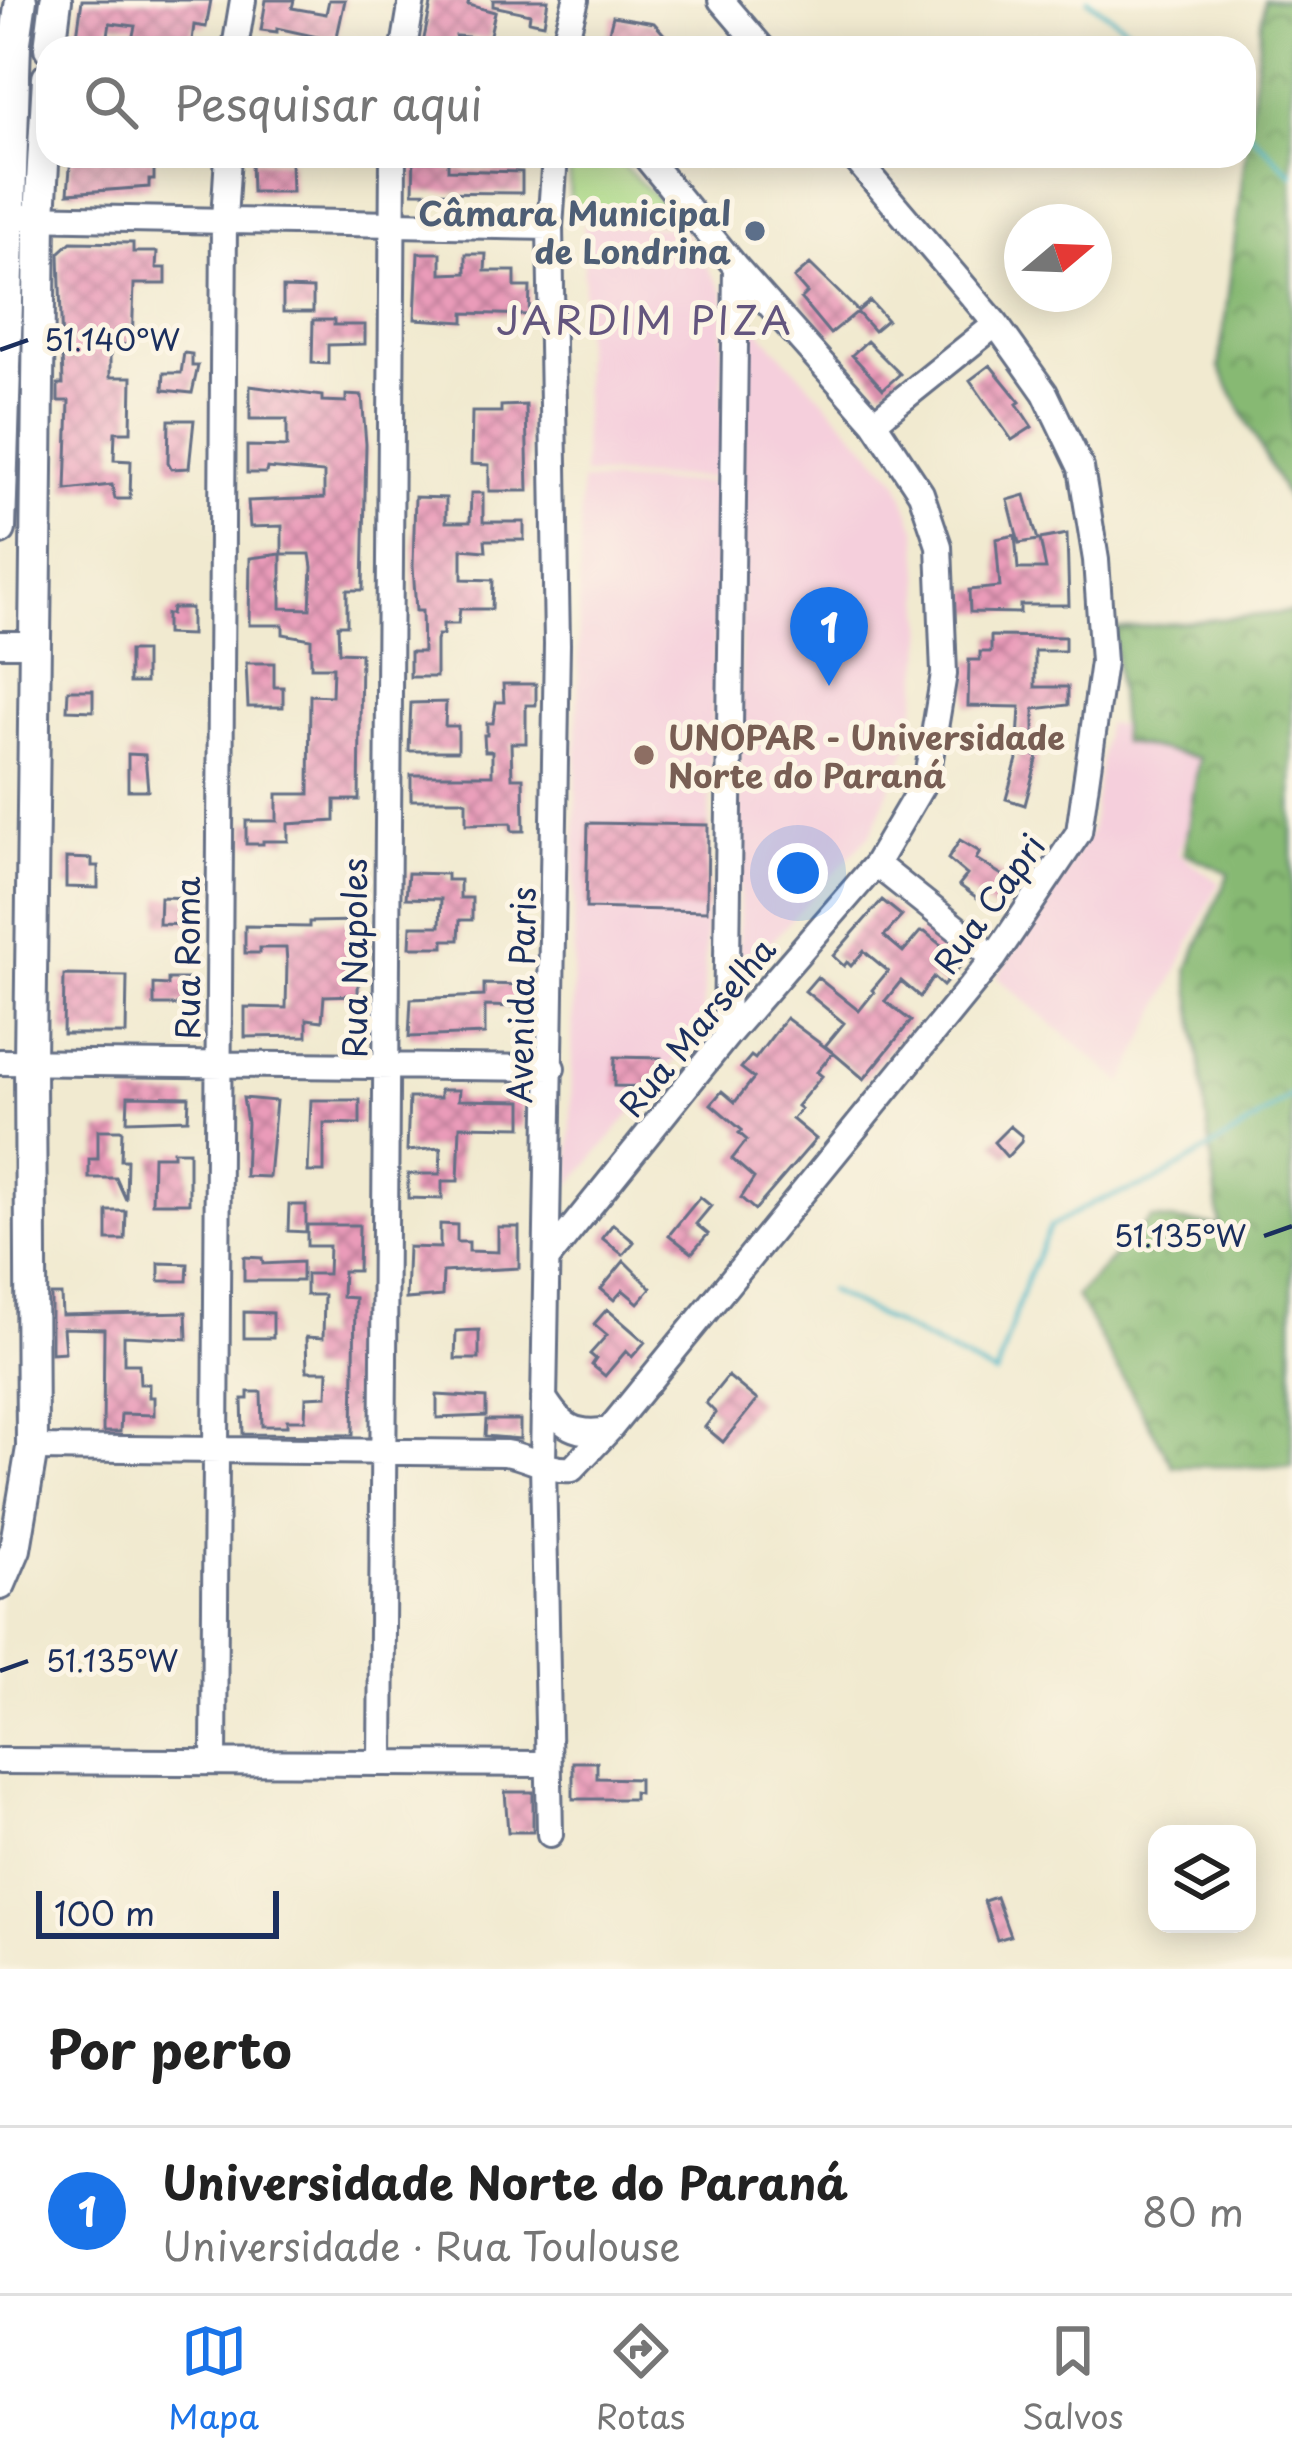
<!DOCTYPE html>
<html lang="pt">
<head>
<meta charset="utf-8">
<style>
	body { margin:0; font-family:"Playpen Sans",sans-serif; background:#f2f2f2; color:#222 }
	.controls { position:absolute; right:36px; bottom:36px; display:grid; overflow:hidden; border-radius:24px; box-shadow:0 6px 30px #0003 }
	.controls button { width:108px; height:108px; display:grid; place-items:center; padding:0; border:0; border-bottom:3px solid #e0e0e0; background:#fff; color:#222; font:60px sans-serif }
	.compass { position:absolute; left:1004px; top:204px; width:108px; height:108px; border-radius:50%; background:#fff; box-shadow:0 6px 30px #0003; rotate:71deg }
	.scale { position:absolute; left:36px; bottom:30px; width:243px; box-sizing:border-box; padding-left:12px; border:6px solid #1b2f5e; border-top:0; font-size:33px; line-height:42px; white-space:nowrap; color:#1b2f5e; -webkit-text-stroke:9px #fcf5e5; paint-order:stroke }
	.you { position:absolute; left:798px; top:873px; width:42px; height:42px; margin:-30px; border:9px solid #fff; border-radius:50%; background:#1a73e8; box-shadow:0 0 0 18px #1a73e833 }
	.badge { display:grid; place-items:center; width:78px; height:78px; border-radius:50%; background:#1a73e8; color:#fff; font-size:39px; font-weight:700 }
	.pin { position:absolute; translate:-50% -99px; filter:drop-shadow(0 3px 6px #0008) }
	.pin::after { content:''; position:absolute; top:63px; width:42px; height:36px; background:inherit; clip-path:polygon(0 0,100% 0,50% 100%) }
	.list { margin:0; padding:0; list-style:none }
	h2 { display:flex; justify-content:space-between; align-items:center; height:156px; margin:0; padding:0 48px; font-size:51px }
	h2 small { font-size:39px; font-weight:400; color:#767676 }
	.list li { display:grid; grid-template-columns:78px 1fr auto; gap:36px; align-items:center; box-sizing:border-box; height:168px; padding:0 48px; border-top:3px solid #e0e0e0 }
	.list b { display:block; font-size:45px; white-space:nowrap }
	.list p { margin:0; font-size:39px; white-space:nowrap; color:#767676 }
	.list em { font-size:39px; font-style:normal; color:#767676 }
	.icon { flex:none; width:66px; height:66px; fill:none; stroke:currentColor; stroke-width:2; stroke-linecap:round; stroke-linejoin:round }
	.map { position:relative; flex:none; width:1292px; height:1969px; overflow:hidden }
	.search { position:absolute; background:#fff; box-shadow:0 6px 30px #0003; left:36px; right:36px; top:36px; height:132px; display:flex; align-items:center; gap:30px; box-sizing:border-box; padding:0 42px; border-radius:36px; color:#767676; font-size:45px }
	.sheet { height:324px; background:#fff }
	nav { display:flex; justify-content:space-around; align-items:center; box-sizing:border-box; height:168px; border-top:3px solid #e0e0e0; background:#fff; font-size:33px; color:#767676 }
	nav a { display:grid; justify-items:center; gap:6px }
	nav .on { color:#1a73e8 }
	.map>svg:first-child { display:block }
	.built { fill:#f5cfdc }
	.forest { fill:url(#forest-crowns); stroke:#517468; stroke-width:3 }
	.park { fill:#aad986; stroke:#628472; stroke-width:3 }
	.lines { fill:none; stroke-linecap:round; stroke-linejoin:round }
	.stream { stroke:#49b6c6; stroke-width:4.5 }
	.building { fill:url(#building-cross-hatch) }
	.minor-casing { stroke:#667086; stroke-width:30 }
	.major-casing { stroke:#667086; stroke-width:36 }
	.minor { stroke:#fff; stroke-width:24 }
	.major { stroke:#fff; stroke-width:30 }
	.ticks { fill:none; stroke:#1b2f5e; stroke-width:4.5 }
	.service-dot { fill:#5c6f8a; stroke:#fcf5e5; stroke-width:4.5 }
	.education-dot { fill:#8d6e63; stroke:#fcf5e5; stroke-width:4.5 }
	.labels { text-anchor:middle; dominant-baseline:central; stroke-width:10; stroke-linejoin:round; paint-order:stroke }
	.service-label { font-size:33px; font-weight:bold; fill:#4e5e75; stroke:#fcf5e5; text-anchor:end }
	.education-label { font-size:33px; font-weight:bold; fill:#785e54; stroke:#fcf5e5; text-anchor:start }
	.street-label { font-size:33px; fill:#1b2f5e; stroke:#fcf5e5 }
	.quarter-label { font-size:39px; letter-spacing:3px; fill:#63557e; stroke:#fcf5e5 }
	.ticks-label { font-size:30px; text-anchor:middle; fill:#1b2f5e; stroke:#fcf5e5; stroke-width:10; stroke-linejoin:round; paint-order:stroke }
</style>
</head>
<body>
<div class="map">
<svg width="1292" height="1969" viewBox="0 0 1292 1969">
	<defs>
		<pattern id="forest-crowns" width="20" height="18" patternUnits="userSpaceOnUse" patternTransform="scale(3)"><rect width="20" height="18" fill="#87b973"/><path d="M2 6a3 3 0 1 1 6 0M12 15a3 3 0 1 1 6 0" fill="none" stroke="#6e9762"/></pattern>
		<pattern id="building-cross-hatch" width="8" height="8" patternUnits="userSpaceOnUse" patternTransform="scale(3)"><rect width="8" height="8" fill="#ea9bb9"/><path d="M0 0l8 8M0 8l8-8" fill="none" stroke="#bd7f9a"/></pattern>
	</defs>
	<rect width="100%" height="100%" fill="#fcf5e5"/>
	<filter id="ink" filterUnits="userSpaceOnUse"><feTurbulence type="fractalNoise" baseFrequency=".00833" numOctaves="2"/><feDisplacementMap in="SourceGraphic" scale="24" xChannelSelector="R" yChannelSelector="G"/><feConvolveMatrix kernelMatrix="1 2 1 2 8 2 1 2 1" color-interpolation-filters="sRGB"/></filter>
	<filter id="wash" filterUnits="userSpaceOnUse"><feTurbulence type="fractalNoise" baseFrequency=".004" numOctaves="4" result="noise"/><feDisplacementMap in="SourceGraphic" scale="48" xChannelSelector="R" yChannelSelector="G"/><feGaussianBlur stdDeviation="2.7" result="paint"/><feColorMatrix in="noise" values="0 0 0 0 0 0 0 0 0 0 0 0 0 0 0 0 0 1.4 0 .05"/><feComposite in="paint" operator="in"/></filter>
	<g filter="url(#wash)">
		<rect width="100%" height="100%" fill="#f1ead0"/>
		<path class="built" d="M584 223 682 228 724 293 722 478 583 475Z
			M743 313 897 479 917 531 925 636 912 736 872 832 739 977Z
			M581 481 719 482 703 1027 570 1186Z
			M1106 724 1222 735 1178 853 1219 883 1123 1084 997 977 1091 831Z"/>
		<path class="forest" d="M1264 0H1292V508L1219 368Z
			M1292 612V1467L1173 1466 1076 1296 1151 1218 1220 1226 1188 969 1229 873 1184 853 1199 758 1122 742 1114 629Z"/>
		<path class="park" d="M569 156H612L683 222 570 212Z"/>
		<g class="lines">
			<path class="stream" d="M1088 0 1156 48
				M1244 127 1292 174
				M829 1291 996 1375 1025 1284 1050 1227 1095 1202 1154 1182 1243 1129 1292 1095"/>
		</g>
		<g id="blocks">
			<path class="building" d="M82 0H211L206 27 194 25 191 48 131 45 135 26 110 23 106 48 76 43Z
				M266 0H294L292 8 326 14 329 0H345L336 41 277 28V32L261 30Z
				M432 0H469L468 5 495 12 489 39 456 36 455 48H422Z
				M493 0H548L544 24 529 21 530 14 493 6Z
				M613 16 654 23 676 48H605Z
				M71 156 154 158V180H149V187L68 193Z
				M414 156H448V170L522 172V193L413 192Z
				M251 160 291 162 292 192H252Z
				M71 242 133 243V252H157L156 268H166V284H134L132 345 110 344V377H132L131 432H115L114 460 131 461 130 499H115L112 485 66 490 69 401H58V384H63L59 253Z
				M418 253H441V274L466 273V254H486L485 271H515V287H530L529 315 464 313V322L415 319Z
				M810 264 858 311 870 301 887 320 874 331 857 312 830 334 801 299 807 293 794 278Z
				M283 288 313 289V312H283Z
				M313 320H334V325H365V344L328 345V364L312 363Z
				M867 341 900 374 883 389 852 355Z
				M184 353 192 354V366H198L192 393 163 390 164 373H181Z
				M990 365 1020 402 1017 404 1032 427 1012 440 970 380Z
				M250 386 322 396V401L346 402V395L362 396 366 444 363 590H347V625H338L339 652 361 653 359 800H335V821L288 824V841H263V844H246V821H277V794H309L310 695 332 696 333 667H311V639L283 634V625H249L250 558 281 554V608L310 609 312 567 310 554H282V526L250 527 248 501 324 498V473L267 468 266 473H247V446L287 447V419H250Z
				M526 405 528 491H489V465L471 464 472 412H501V406Z
				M169 420H194L189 468 171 469 168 463Z
				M471 493H483V522H524V540H485L486 551 462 549V579L493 580 492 609H460L458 624H443V635H438L436 641V677H410V652H423L422 611H416L413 566 415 497 446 498V522H470Z
				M1025 495 1038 540 1019 543 1008 500Z
				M1067 534 1069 605H1020V613L970 612 969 590 1000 587 996 539 1015 535 1018 569H1046L1040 539Z
				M172 608H191V635L166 634V614H171Z
				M991 636 1065 637V651H1035V687H1068V705L1034 709V755L1038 756 1025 805 1006 799 1022 741H1018L1020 707 968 706 969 660H980V652H991Z
				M129 651H145V683H129Z
				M246 663H274V687H283V707H248Z
				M503 684H536V705H526V743H511L512 778H523L524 831H512L511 823 466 824V802L461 800H411V775H492V751H485L484 735H487V723H493L496 702H504Z
				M68 690H93V711L67 710Z
				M446 702 445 726H458V751H409L411 703Z
				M128 754 145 755 148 790H128Z
				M588 823 708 825 707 911 586 908Z
				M960 840 980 852 976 859 1015 883 997 912 959 885 967 875 948 859Z
				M66 858 92 859V866H98V888L66 887Z
				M408 873 447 874V880H460V898H472V920H460L459 940H444V947H410L411 926H440L441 899 406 898Z
				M160 897 191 898V925L159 924Z
				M882 900 902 916 884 936 903 952 920 932H925L963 963 943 986 933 977 920 997 901 981 885 1001 911 1021 864 1079 825 1046 844 1023 805 991 817 977 859 1011 874 992 872 990 888 971 864 951 851 966 847 962 844 966 833 956Z
				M359 921 358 995 324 996 322 1021 307 1019V1036L245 1037V1007L286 1008 287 962 286 948H260V953H245V926L309 927V922Z
				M64 975 127 976 126 1034H63Z
				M168 979H191L192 1000H188V1005H154V984L168 985Z
				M484 984 524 985 523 1007 485 1006V1034L409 1037 411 999 484 996Z
				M786 1018 833 1053 817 1072 822 1076 797 1106 801 1109 792 1119 816 1139 755 1210 741 1198 754 1178 732 1159 747 1140 739 1133 742 1130 711 1104 722 1091 735 1102 754 1078 741 1068 751 1056 755 1059Z
				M615 1057 661 1058V1087L614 1086Z
				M440 1090H459L458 1100 522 1101V1127L460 1126 458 1181H442V1199L408 1198V1174H440L441 1148 407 1151 409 1098H440Z
				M128 1096 189 1097 188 1119 127 1121Z
				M243 1098 276 1101 269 1177 245 1176 247 1123Z
				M311 1100H360V1124L324 1123V1172H308Z
				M1010 1126 1022 1136 1021 1142 1007 1157 994 1142Z
				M98 1130H122L121 1160H127L126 1200 116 1178H89V1159H98Z
				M173 1151H189V1203H152L153 1156H173Z
				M700 1197 711 1206 696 1224 708 1234 692 1253 669 1235Z
				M289 1205H306V1232L288 1231Z
				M107 1211H126L125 1240H107Z
				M440 1224 457 1225V1242H469V1251L498 1252V1227H519V1268L443 1272 442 1296 406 1299 408 1247 440 1248Z
				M613 1224 634 1242 623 1255 602 1238Z
				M307 1225H359L358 1271H343L342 1297 355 1298 353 1435 243 1434 242 1399H248V1392H261L262 1426H287V1420H305L306 1397 327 1396 328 1371H307L306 1337 323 1338 324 1295H306V1274H328L329 1246H307Z
				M244 1257 262 1258 263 1264 302 1262V1281H244Z
				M624 1261 651 1288 638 1303 623 1290 614 1300 601 1289Z
				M159 1263 188 1264 187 1281H159Z
				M51 1295H61L62 1315 186 1312 187 1339 124 1336V1364H139L140 1384H149V1397H154V1415L121 1414 120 1432H103L104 1329 63 1328 65 1352 51 1353Z
				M607 1309 645 1342 632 1357 626 1351 605 1376 592 1365 596 1359 590 1354 607 1335 594 1324Z
				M244 1312 273 1313V1338H244Z
				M479 1330V1359H455L456 1331Z
				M728 1376 757 1400 723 1442 705 1427 716 1413 706 1403Z
				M437 1395 486 1398V1416L437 1418Z
				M486 1420H520V1439L485 1436Z
				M573 1762H597V1778L639 1779V1793L634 1792V1799H573Z
				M505 1792H533V1832H508Z
				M996 1897 1010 1936 997 1940 984 1901Z"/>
		</g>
	</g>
	<g filter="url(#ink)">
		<use href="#blocks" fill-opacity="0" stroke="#667086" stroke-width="3"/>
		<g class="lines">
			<g class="minor-casing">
				<path id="minor" d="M721 0 762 48
					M235 48 243 0
					M404 48 412 0
					M563 48 576 0
					M25 217 550 227
					M874 422 996 324
					M0 644H35
					M876 864 994 958
					M726 1037 736 267
					M0 1062 552 1068
					M548 1258 726 1037 876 864 927 777 944 674 939 546 921 493 874 422 736 267 645 156
					M544 1398C562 1427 575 1436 609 1430
					M32 1448 505 1453C527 1456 551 1472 572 1469L609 1430 994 958 1079 832 1103 662 1096 560 1081 468 1045 393 996 324 853 156
					M0 1761 547 1764
					M214 1761 224 219 228 156
					M381 1761 393 156
					M550 1834 543 1462 557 644 550 227 555 156"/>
			</g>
			<g class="major-casing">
				<path id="major" d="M50 48 56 0
					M0 529 15 42 21 0
					M0 1584 15 1549 32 1448 30 1062 40 216 48 78"/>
			</g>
			<use href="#minor" class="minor"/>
			<use href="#major" class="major"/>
		</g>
	</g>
	<path class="ticks" d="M0 350 28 340M1264 1236 1292 1226M0 1671 28 1661"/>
	<circle class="service-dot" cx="755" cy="231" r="12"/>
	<circle class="education-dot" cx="644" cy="755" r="12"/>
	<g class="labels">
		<g class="service-label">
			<text x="731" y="212">Câmara Municipal<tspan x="731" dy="38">de Londrina</tspan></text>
		</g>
		<g class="education-label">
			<text x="668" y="736">UNOPAR - Universidade<tspan x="668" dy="38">Norte do Paraná</tspan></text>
		</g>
		<g class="street-label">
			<text transform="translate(988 903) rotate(-54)">Rua Capri</text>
			<text transform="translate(186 958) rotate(-90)">Rua Roma</text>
			<text transform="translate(353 958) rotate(-90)">Rua Napoles</text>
			<text transform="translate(520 995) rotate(-89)">Avenida Paris</text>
			<text transform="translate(696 1026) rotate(-50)">Rua Marselha</text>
		</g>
		<g class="quarter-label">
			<text x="645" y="318">JARDIM PIZA</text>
		</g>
	</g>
	<g class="ticks-label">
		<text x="112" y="351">51.140°W</text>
		<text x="1180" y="1247">51.135°W</text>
		<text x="112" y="1672">51.135°W</text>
	</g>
</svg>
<div class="controls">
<button><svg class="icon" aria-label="layers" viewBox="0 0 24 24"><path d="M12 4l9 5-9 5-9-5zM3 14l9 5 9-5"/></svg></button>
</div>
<svg class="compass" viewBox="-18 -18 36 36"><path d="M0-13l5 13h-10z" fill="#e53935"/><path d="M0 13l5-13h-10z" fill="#767676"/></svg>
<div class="scale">100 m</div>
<div class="you"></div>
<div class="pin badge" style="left:829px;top:686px">1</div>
<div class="search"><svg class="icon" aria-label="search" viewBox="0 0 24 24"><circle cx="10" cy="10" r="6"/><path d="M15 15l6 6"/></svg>Pesquisar aqui</div>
</div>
<section class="sheet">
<h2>Por perto<small></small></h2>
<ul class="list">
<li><span class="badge">1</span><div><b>Universidade Norte do Paraná</b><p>Universidade · Rua Toulouse</p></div><em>80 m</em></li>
</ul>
</section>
<nav>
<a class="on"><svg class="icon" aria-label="map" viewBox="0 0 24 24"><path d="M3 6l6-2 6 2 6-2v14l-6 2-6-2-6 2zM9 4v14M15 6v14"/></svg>Mapa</a>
<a><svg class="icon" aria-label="directions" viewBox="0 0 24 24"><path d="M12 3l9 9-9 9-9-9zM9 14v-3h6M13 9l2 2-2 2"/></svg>Rotas</a>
<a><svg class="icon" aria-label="saved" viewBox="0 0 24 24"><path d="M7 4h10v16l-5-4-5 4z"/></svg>Salvos</a>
</nav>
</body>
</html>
